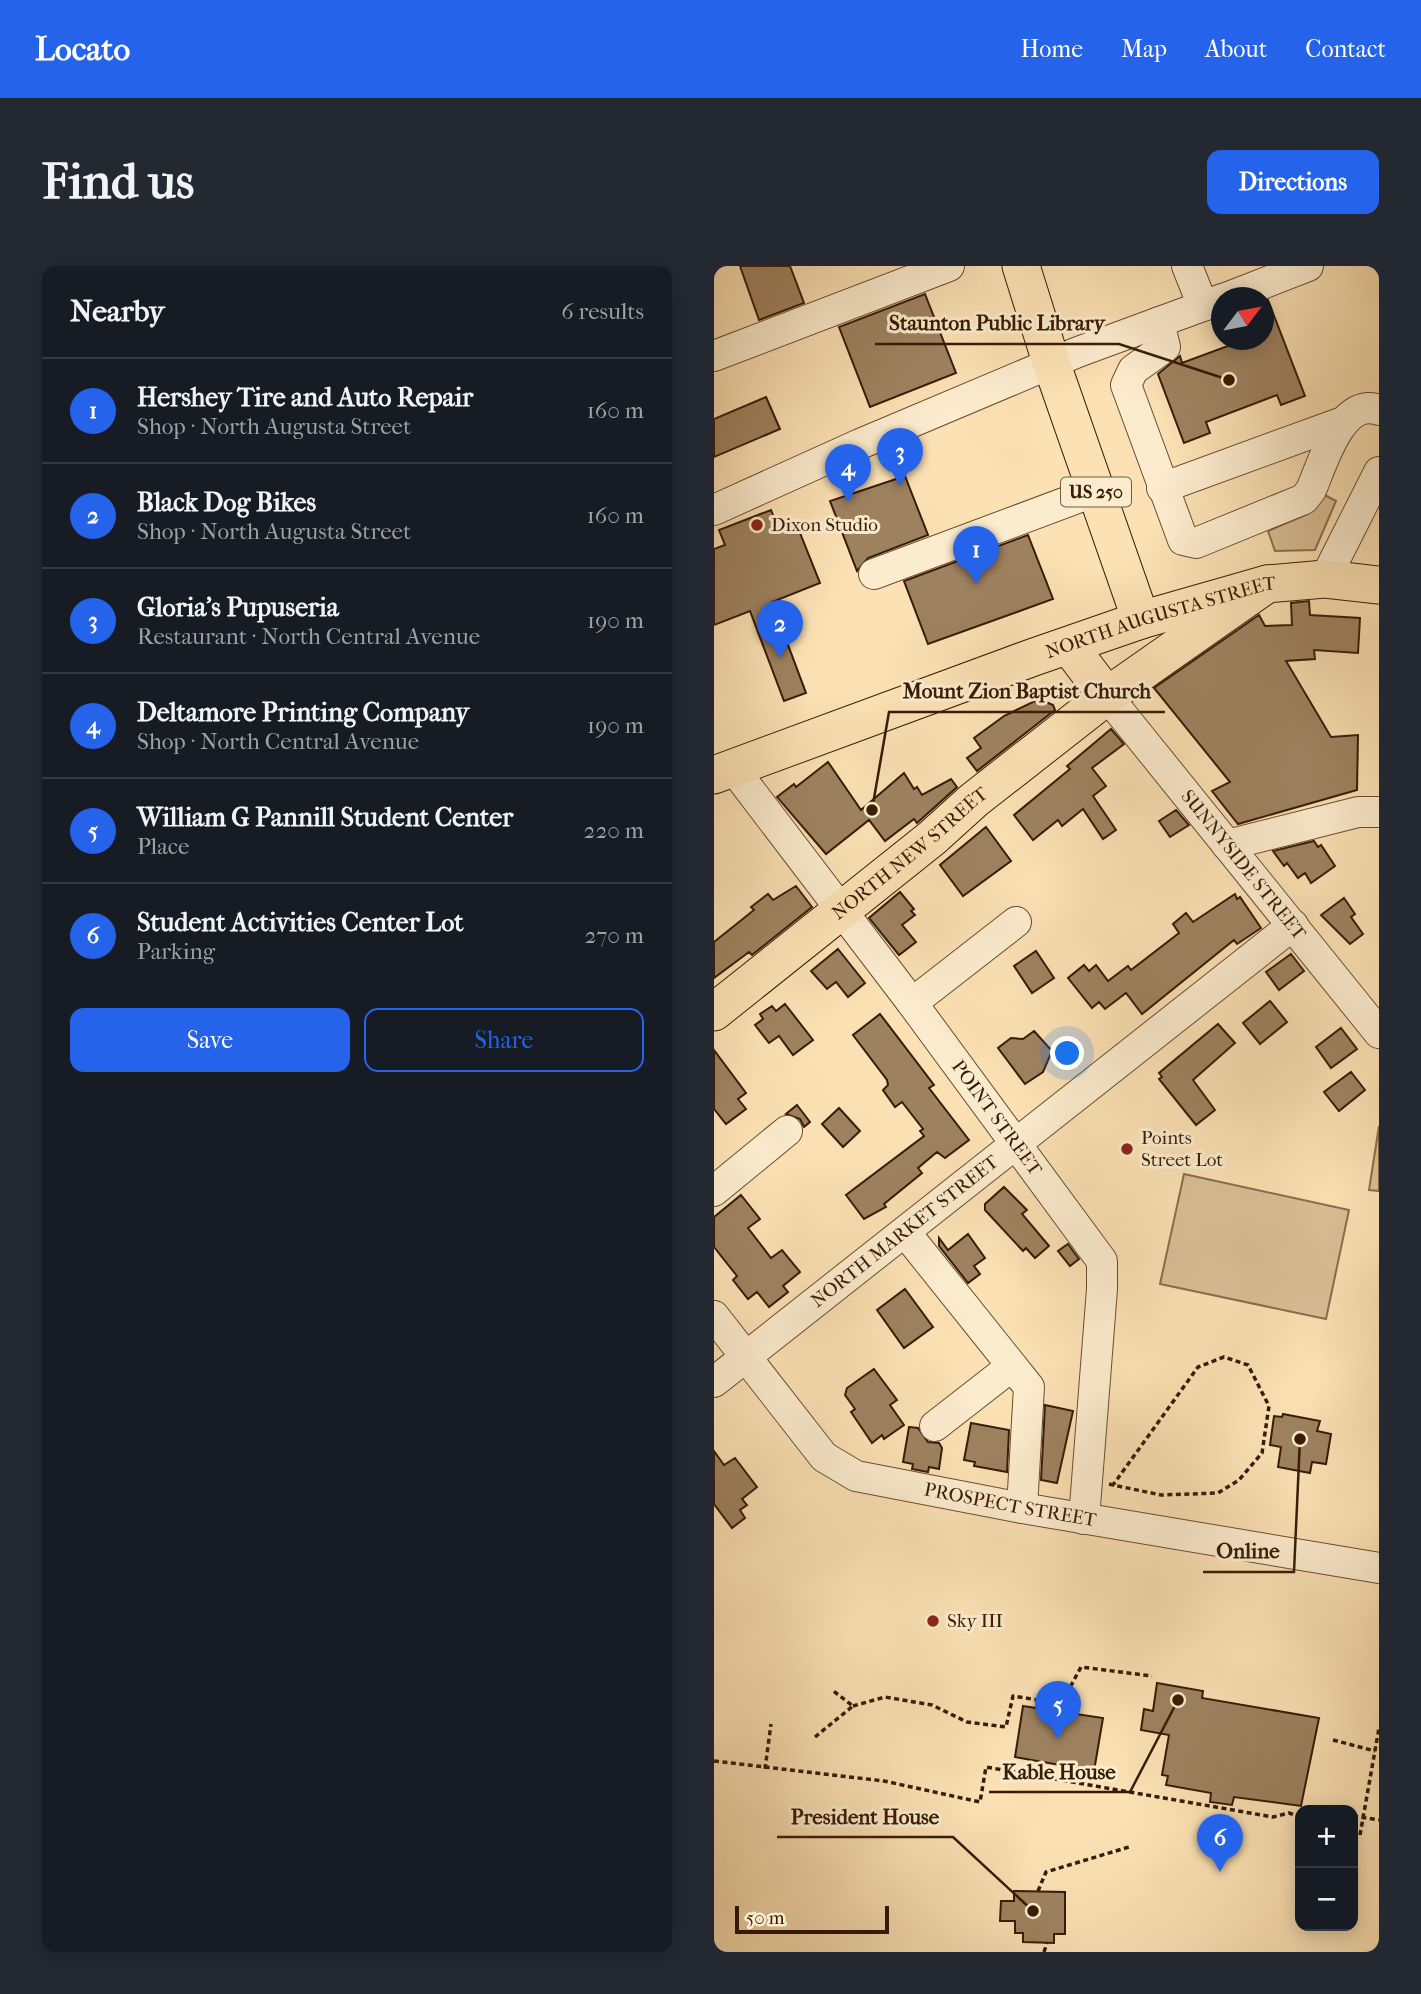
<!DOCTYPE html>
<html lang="en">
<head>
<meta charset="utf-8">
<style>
	body { margin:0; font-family:"IM FELL French Canon",serif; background:#242831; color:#f1f3f6 }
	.controls { position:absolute; right:21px; bottom:21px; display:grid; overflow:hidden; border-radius:14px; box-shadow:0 4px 18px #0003 }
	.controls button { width:63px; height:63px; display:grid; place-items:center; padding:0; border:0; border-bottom:2px solid #363941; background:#171b24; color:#f1f3f6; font:35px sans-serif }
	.compass { position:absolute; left:497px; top:21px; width:63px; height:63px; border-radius:50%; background:#171b24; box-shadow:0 4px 18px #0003; rotate:58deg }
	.scale { position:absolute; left:21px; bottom:18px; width:154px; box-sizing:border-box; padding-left:7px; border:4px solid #391b04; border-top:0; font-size:19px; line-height:24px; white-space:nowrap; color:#391b04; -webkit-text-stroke:5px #fcecce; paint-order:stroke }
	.you { position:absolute; left:354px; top:788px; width:24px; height:24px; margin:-18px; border:5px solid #fff; border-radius:50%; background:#1a73e8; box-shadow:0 0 0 10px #1a73e833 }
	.badge { display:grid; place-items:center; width:46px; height:46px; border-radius:50%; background:#2563eb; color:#fff; font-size:23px; font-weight:700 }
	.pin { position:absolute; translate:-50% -58px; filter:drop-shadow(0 2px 4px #0008) }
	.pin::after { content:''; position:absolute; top:37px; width:24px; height:21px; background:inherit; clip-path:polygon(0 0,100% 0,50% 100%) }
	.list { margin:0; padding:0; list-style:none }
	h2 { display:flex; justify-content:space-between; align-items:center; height:91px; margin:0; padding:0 28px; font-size:30px }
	h2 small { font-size:23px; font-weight:400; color:#9ea1a6 }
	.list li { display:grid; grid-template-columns:46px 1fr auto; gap:21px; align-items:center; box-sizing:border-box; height:105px; padding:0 28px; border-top:2px solid #363941 }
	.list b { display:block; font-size:26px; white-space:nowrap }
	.list p { margin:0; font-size:23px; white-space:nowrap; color:#9ea1a6 }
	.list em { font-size:23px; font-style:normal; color:#9ea1a6 }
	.actions { display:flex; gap:14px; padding:21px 28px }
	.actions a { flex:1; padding:16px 0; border:2px solid #2563eb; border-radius:14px; text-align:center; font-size:24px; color:#2563eb }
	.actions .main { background:#2563eb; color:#fff }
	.map { position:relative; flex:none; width:665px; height:1686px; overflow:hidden; border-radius:14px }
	header { display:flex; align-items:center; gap:42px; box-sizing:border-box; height:98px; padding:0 35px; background:#2563eb; color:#fff }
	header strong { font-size:33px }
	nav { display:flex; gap:38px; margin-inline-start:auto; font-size:24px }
	.intro { display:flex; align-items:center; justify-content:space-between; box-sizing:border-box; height:168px; padding:0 42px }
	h1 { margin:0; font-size:49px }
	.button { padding:18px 32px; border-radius:14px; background:#2563eb; color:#fff; font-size:24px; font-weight:700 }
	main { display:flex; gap:42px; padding:0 42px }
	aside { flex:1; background:#171b24; border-radius:14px; box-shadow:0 4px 18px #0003 }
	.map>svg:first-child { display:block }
	.green { fill:#dabf96; stroke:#8a6d4d; stroke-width:2 }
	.building { fill:#9e8260; stroke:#391b04; stroke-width:2 }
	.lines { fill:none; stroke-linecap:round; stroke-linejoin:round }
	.minor-casing { stroke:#6a4c30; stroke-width:32 }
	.major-casing { stroke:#391b04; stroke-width:39 }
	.path { stroke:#391b04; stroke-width:3.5; stroke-dasharray:5 3.5; stroke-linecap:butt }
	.minor { stroke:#fcecce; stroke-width:30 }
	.major { stroke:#fbe1b4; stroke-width:37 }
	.poi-dot { fill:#8f2418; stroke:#fcecce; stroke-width:2.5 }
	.labels { text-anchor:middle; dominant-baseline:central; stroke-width:6; stroke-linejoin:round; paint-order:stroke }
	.shield { fill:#fcecce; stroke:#745a41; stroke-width:2 }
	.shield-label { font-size:18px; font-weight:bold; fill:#391b04 }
	.poi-label { font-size:19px; fill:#391b04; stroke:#fcecce; text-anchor:start }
	.street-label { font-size:19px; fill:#391b04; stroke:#fcecce }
	.leader { fill:none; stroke:#391b04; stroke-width:2.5 }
	.callout-dot { fill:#391b04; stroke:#fcecce; stroke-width:2.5 }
	.callout-label { font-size:21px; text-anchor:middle; font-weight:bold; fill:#391b04; stroke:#fcecce; stroke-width:6; stroke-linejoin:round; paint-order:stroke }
</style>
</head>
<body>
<header>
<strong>Locato</strong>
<nav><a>Home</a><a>Map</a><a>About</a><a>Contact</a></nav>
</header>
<div class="intro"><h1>Find us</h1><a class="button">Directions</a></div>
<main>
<aside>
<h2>Nearby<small>6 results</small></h2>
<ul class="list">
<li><span class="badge">1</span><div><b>Hershey Tire and Auto Repair</b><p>Shop · North Augusta Street</p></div><em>160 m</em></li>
<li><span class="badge">2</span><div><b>Black Dog Bikes</b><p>Shop · North Augusta Street</p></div><em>160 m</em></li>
<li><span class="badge">3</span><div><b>Gloria's Pupuseria</b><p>Restaurant · North Central Avenue</p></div><em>190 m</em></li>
<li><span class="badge">4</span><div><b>Deltamore Printing Company</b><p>Shop · North Central Avenue</p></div><em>190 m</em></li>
<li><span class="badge">5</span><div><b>William G Pannill Student Center</b><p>Place</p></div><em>220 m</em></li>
<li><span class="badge">6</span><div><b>Student Activities Center Lot</b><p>Parking</p></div><em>270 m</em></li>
</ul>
<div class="actions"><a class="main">Save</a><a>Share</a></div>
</aside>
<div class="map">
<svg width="665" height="1686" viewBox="0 0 665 1686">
	<rect width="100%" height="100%" fill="#fbe1b4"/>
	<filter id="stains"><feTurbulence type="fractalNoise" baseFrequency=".00286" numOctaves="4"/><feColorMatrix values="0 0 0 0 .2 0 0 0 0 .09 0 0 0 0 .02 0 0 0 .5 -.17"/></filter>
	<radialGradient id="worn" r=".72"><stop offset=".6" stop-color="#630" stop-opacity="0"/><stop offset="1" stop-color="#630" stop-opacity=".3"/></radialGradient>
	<path class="green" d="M609 228 622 235 601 284 561 285 554 265 594 248Z
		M665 860V925L655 924Z
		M470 908 635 944 612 1053 446 1018Z"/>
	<path class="building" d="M26 0H76L90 37 45 54Z
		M211 28 242 107 156 141 125 61Z
		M554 34 591 130 567 139 563 129 492 156 496 167 470 177 444 108 466 90 468 97 530 74H550V36Z
		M52 131 66 163 0 191V153Z
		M191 210 214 269 154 292 143 305 116 235Z
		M57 244 65 264 82 257 106 317 58 336 92 427 70 435 36 345 0 359V283L11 279 5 264Z
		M314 269 339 333 214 378 190 315Z
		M595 335 596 349 646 352 644 387 600 384 601 393 572 395 617 471 644 469 643 524 524 558 498 525 516 516 440 422 545 349 551 360 578 359 577 337Z
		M325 433 339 439 341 444 263 505 253 492 267 482 260 472 290 450Z
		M397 463 410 478 378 502 392 520 379 530 402 564 389 573 369 543 348 560 344 554 319 574 300 549 356 503 353 500Z
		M114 496 147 544 190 507 200 523 203 521 208 529 237 513 243 521 203 557 200 553 171 575 155 554 112 588 63 531 80 518 82 521Z
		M462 544 475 559 456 571 445 555Z
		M272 561 297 595 249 630 226 599Z
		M600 575 604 581 607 579 621 600 597 617 591 607 584 612 573 597 570 600 559 585Z
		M82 620 98 641 38 689 35 686 0 712V676L40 644 37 641 54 628 59 634Z
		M186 626 200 643 197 645 201 649 188 659 202 676 185 689 155 652Z
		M521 628 523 633 526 631 547 662 523 678 520 674 428 748 412 727 391 743 385 736 378 742 354 712 370 699 375 705 382 699 394 715 414 700 417 704 465 667 459 658 472 647 479 656Z
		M630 632 641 648 637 651 649 668 636 678 607 649Z
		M124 683 151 717 134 731 122 716 113 723 97 705Z
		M322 685 340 712 318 727 300 700Z
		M577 688 590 705 565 724 552 706Z
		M556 735 573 756 546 778 529 757Z
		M71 738 99 774 79 789 65 770 55 777 41 759 49 753 46 748 58 740 62 745Z
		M166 748 220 819 215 822 255 874 231 892 223 886 204 902 208 907 170 938 172 941 150 953 132 929 210 870 206 865 209 863 188 836 181 841 169 824 174 819 173 814 139 769Z
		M504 758 521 777 479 814 501 844 482 859 445 813 448 811 445 807Z
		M627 762 643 783 617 802 602 781Z
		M320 765 338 785 329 806 311 818 284 782 297 772 309 773Z
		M0 784 32 827 24 833 32 843 12 858 0 843Z
		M637 806 651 824 625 845 610 826Z
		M83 839 96 856 90 861 86 853 72 848Z
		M125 842 146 865 129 881 108 858Z
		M290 921 313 944 308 948 335 980 321 992 312 982 309 985 271 944V938Z
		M27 929 46 953 34 962 57 992 68 984 86 1006 69 1020 74 1026 55 1041 43 1026 34 1033 19 1014 23 1010 0 981V951Z
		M254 968 271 992 260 1000 266 1008 254 1017 225 980V972L234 984Z
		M354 978 365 993 356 1000 344 985Z
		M191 1023 219 1061 190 1082 163 1044Z
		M160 1103 183 1134 176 1139 190 1159 170 1173 168 1169 158 1177 137 1146 141 1143 131 1129 133 1122Z
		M331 1139 359 1145 343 1217 327 1214Z
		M569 1148 606 1155 603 1165 617 1168 612 1198 598 1196 596 1207 564 1201 567 1181 556 1179 560 1150 568 1151Z
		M257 1157 295 1164 293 1206 260 1200 261 1196 250 1194Z
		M195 1161 204 1162 214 1176 225 1177 228 1182 225 1203 215 1201 214 1206 198 1203 199 1198 189 1196Z
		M0 1185 10 1199 21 1192 43 1221 28 1233 33 1239 26 1244 31 1252 18 1262 0 1238Z
		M443 1417 489 1425 488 1432 605 1452 587 1540 520 1531 518 1539 496 1536 497 1527 452 1519 454 1510 448 1509 455 1469 427 1464 430 1443 439 1445Z
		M309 1440 389 1452 380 1505 301 1491Z
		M300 1625 351 1626V1668H340V1677L309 1676V1667H301V1655H286L287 1635H300Z"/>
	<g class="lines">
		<g class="minor-casing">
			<g id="minor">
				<path d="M473 0 489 40"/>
				<path d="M512 32 594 0"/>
				<path d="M445 56 451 81 419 104 412 119 469 274 482 277 590 233 597 224C608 199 627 130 665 144"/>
				<path d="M0 90 235 0"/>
				<path d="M448 222 626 157"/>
				<path d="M0 244 146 178 364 86 508 33"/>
				<path d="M160 308 382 225"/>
				<path d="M611 313 665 206"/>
				<path id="s1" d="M393 430 665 767"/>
				<path id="s2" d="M19 502 198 737 388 995V1023L370 1253"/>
				<path d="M513 579 644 546H665"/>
				<path d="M198 737 302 656"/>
				<path d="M0 925 73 865"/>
				<path d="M191 966 315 1121 308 1242"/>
				<path id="s3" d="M0 1050 110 1191 142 1210 308 1242 665 1302"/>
				<path id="s4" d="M0 1116 579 659"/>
				<path d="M221 1160 298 1100"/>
			</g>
		</g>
		<g class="major-casing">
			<g id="major">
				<path d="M307 0 338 99 427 354"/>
				<path d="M355 380 393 430"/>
				<path id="s5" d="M0 509 320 391 427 354 553 318 611 313 665 319"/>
				<path id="s6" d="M0 746 218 572 260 534 393 430 553 318"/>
			</g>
		</g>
		<path class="path" d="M395 1218 399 1219 447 1229 504 1227 525 1214 548 1187 555 1140 534 1099 510 1091 484 1101 399 1219
			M139 1440 171 1431 218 1439 253 1456 292 1461 299 1430 336 1436 353 1427 367 1401 438 1410
			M101 1471 139 1440 118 1424
			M619 1474 661 1485
			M0 1495 170 1515 266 1536 272 1501 559 1551 575 1547 586 1551
			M51 1503 57 1458
			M639 1550 665 1554
			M646 1569 665 1462
			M324 1625 332 1606 415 1581
			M330 1686 333 1677"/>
		<use href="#minor" class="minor"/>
		<use href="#major" class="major"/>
	</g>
	<g class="poi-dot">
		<circle cx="43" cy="259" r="7"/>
		<circle cx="413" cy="883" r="7"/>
		<circle cx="219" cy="1355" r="7"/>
	</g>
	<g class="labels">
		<rect class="shield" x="347" y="211.5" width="70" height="29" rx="5"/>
		<g class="shield-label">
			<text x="382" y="226">US 250</text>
		</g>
		<g class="poi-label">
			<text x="57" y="259">Dixon Studio</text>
			<text x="427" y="872">Points<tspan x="427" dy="22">Street Lot</tspan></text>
			<text x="233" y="1355">Sky III</text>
		</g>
		<g class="street-label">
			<text stroke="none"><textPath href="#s5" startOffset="474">NORTH AUGUSTA STREET</textPath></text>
			<text stroke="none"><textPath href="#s6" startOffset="252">NORTH NEW STREET</textPath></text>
			<text stroke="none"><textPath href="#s1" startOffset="217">SUNNYSIDE STREET</textPath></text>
			<text stroke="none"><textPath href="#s2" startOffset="438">POINT STREET</textPath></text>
			<text stroke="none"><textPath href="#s4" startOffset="243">NORTH MARKET STREET</textPath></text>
			<text stroke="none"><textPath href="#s3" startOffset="373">PROSPECT STREET</textPath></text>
		</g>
	</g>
	<path class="leader" d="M515 114L405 78H161M158 544L175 446H451M586 1173L580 1306H489M464 1434L416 1526H275M319 1645L239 1571H63"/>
	<g class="callout-dot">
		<circle cx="515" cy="114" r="7"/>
		<circle cx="158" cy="544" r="7"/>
		<circle cx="586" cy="1173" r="7"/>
		<circle cx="464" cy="1434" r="7"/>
		<circle cx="319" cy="1645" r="7"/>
	</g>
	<g class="callout-label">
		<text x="283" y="64">Staunton Public Library</text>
		<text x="313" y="432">Mount Zion Baptist Church</text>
		<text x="534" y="1292">Online</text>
		<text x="345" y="1513">Kable House</text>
		<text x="151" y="1558">President House</text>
	</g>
	<rect width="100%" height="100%" filter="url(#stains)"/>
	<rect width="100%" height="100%" fill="url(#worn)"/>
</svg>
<div class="controls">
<button>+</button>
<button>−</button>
</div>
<svg class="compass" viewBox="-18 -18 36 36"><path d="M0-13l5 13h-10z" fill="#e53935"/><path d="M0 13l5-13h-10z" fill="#9ea1a6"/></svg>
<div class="scale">50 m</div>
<div class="you"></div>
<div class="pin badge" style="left:262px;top:318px">1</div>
<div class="pin badge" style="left:66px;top:392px">2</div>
<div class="pin badge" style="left:186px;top:220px">3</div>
<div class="pin badge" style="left:134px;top:236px">4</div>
<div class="pin badge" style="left:344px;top:1473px">5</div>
<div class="pin badge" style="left:506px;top:1606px">6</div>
</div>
</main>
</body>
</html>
